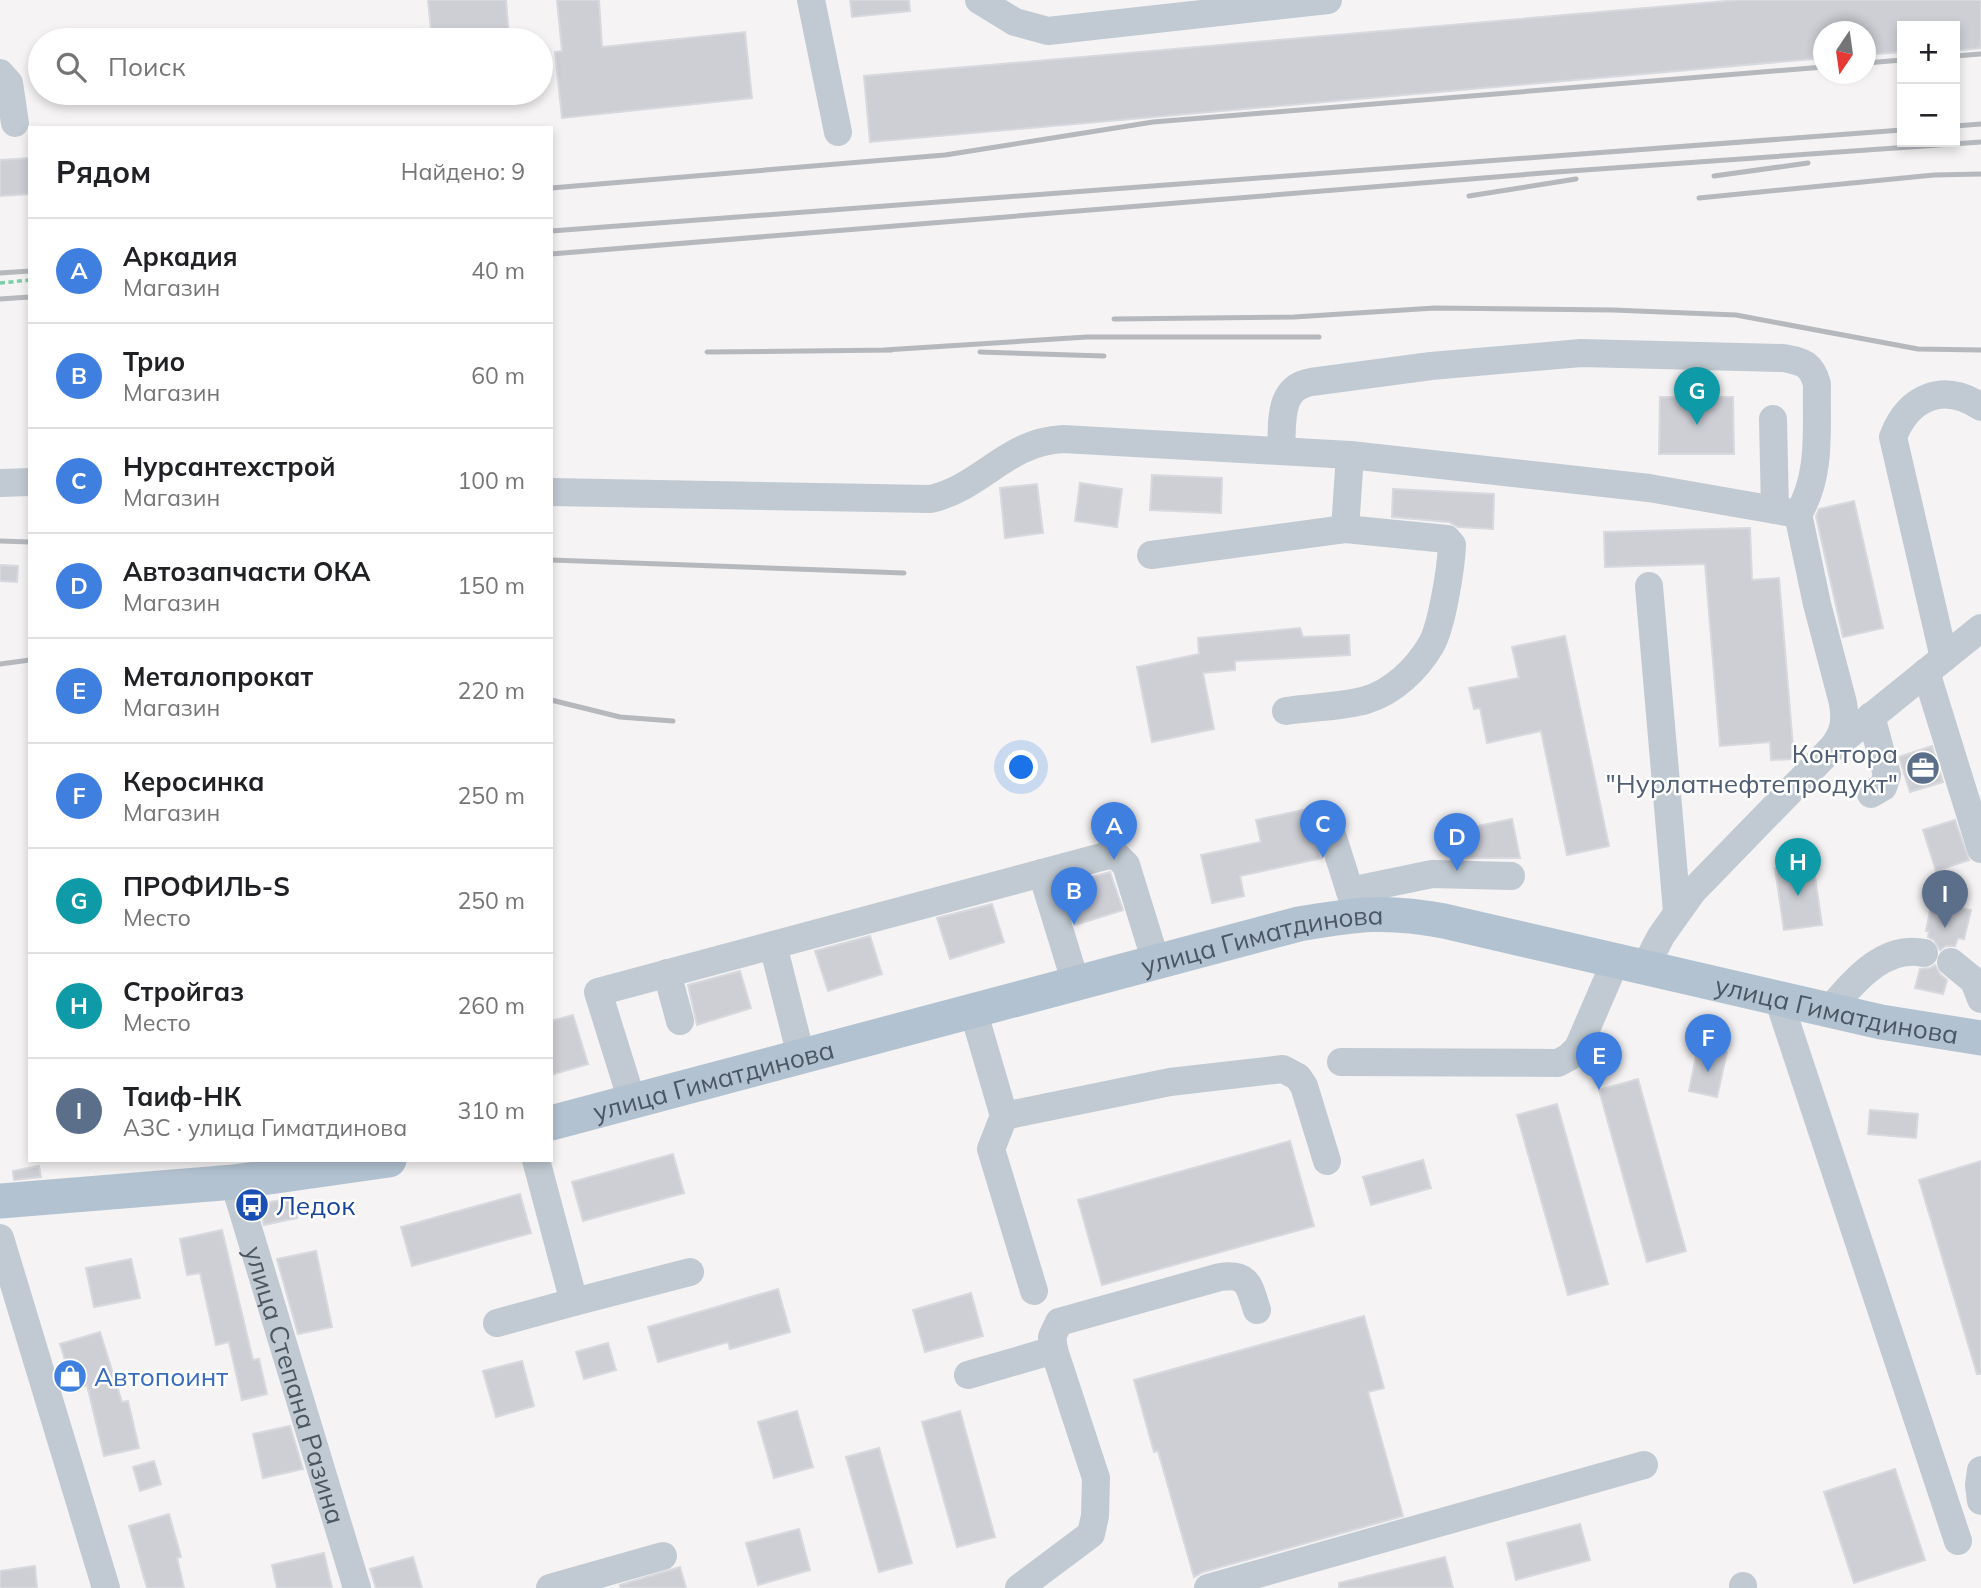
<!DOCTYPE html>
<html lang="ru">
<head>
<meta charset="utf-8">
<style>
	body { margin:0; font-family:Mulish,sans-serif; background:#f2f2f2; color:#202124 }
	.controls { position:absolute; right:21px; top:21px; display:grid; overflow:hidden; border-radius:0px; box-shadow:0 4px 10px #0003 }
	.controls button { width:63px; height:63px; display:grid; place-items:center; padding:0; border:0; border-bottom:2px solid #e0e0e0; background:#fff; color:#202124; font:35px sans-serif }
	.compass { position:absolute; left:1813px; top:21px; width:63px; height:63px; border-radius:50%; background:#fff; box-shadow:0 4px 10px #0003; rotate:193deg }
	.you { position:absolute; left:1022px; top:768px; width:24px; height:24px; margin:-18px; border:5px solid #fff; border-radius:50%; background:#1a73e8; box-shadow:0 0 0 10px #1a73e833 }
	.badge { display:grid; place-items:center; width:46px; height:46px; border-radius:50%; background:#0f766e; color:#fff; font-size:23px; font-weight:700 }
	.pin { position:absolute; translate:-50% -58px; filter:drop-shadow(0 2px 4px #0008) }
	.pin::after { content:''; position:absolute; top:37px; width:24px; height:21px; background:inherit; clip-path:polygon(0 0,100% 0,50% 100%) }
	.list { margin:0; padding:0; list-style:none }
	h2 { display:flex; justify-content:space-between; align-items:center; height:91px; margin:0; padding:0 28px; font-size:30px }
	h2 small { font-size:23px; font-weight:400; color:#757577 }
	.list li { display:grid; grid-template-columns:46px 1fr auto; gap:21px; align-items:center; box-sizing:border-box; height:105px; padding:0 28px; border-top:2px solid #e0e0e0 }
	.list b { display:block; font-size:26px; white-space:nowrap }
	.list p { margin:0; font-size:23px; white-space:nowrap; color:#757577 }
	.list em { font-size:23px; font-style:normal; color:#757577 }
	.icon { flex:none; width:38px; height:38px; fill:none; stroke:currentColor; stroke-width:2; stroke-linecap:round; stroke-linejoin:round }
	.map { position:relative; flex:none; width:1981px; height:1588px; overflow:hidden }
	.search { position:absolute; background:#fff; box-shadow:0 4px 10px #0003; left:28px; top:28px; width:525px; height:77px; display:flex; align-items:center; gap:18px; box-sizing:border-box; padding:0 24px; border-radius:38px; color:#757577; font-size:26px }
	.panel { position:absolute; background:#fff; box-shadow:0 4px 10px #0003; left:28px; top:126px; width:525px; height:1036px; border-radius:0px }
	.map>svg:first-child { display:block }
	.building { fill:#cdcfd5; stroke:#d7d9de; stroke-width:2 }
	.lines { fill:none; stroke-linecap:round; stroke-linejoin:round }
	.path { stroke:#7ad0a6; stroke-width:3.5; stroke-dasharray:5 3.5; stroke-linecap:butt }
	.minor { stroke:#c1cad2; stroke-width:28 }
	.major { stroke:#b3c2d1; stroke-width:35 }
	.rail { stroke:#b5b8bd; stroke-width:5 }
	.labels { text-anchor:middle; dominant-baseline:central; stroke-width:5; stroke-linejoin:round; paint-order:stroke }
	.service-label { font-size:26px; fill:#4e5e75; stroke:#fff; text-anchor:end }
	.street-label { font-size:26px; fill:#4a5661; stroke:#fff }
	.transit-label { font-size:26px; fill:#164399; stroke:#fff; text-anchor:start }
	.shop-label { font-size:26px; fill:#366cbe; stroke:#fff; text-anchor:start }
</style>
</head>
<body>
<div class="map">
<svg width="1981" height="1588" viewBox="0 0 1981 1588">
	<rect width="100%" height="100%" fill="#f5f3f3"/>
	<path class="building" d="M428 0H506L509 37 432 40Z
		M557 0H599L602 47 745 32 752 98 562 118 555 52 562 51Z
		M850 0H909L910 11 852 17Z
		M1738 0H1981V48L1955 51V26H1902V52L1866 55V32H1824V58L870 142 864 76Z
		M30 158V194L0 196V160Z
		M1660 397H1733L1734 454H1659Z
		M1152 475 1222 478 1221 513 1150 510Z
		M1080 483 1122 489 1117 527 1075 521Z
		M1037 484 1043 533 1005 538 1000 488Z
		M1393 489 1494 494 1493 529 1458 527 1449 522 1392 517Z
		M1854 501 1883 628 1843 637 1816 516 1819 509Z
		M1750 528 1752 580 1779 578 1794 759 1771 760 1770 742 1720 746 1705 564 1605 567 1604 532Z
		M0 565 18 566 17 582 0 581Z
		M1300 628 1303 637 1349 635 1350 655 1235 661V670L1203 673 1214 729 1152 742 1137 667 1199 654 1198 638Z
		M1565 636 1609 846 1567 855 1541 731 1487 743 1480 708 1474 709 1469 688 1519 678 1512 647Z
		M1932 746 1943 782 1910 792 1899 757Z
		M1312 808 1311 824 1322 858 1240 876 1244 896 1212 903 1201 855 1261 842 1256 820Z
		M1512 819 1520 858H1454L1449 832Z
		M1955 820 1969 860 1936 871 1923 830Z
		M1813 863 1822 925 1784 930 1775 868Z
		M1110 872 1123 910 1075 925 1063 885Z
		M1932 901 1971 910 1964 939 1958 938 1955 946H1946L1940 950 1934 940 1928 937 1929 931H1926Z
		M992 904 1004 942 950 959 937 918Z
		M870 936 882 974 828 991 815 951Z
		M1935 965 1940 974 1947 980 1943 994 1915 988 1920 969 1930 968Z
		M740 971 751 1008 697 1025 688 985Z
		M573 1015 588 1064 551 1075V1021Z
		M1698 1046 1727 1052 1717 1097 1689 1091Z
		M1638 1079 1686 1251 1647 1262 1599 1090Z
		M1557 1104 1608 1284 1568 1295 1517 1115Z
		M1870 1110 1918 1114 1916 1138 1868 1134Z
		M1290 1141 1314 1226 1102 1285 1078 1200Z
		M673 1154 684 1193 583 1221 572 1182Z
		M1423 1160 1431 1188 1371 1205 1363 1177Z
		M1981 1161V1374H1977L1919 1180Z
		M39 1166 41 1177 14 1180 13 1171Z
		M520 1194 531 1233 412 1266 401 1227Z
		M293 1198 297 1218 264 1225 259 1204Z
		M222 1230 253 1360 259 1359 267 1394 242 1400 229 1342 216 1345 200 1273 187 1275 180 1239Z
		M316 1251 332 1327 298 1334 277 1259Z
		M131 1259 140 1298 94 1307 86 1268Z
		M778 1289 790 1332 730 1349 728 1342 658 1362 648 1327Z
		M971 1293 983 1336 925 1352 913 1310Z
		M1364 1316 1384 1388 1368 1392 1403 1516 1203 1572 1194 1577 1158 1451 1154 1452 1134 1380Z
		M100 1332 122 1402 128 1401 139 1448 104 1456 87 1385 74 1389 60 1344Z
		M608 1343 616 1370 584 1379 576 1352Z
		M522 1361 534 1406 496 1417 483 1371Z
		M797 1411 813 1467 774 1478 758 1422Z
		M960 1411 995 1537 957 1547 922 1422Z
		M290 1426 303 1469 263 1478 253 1434Z
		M879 1448 912 1563 879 1572 846 1457Z
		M154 1461 161 1484 140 1491 133 1467Z
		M1895 1469 1925 1560 1854 1583 1824 1492Z
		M169 1514 181 1557 177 1558 184 1588H147L129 1526Z
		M1580 1524 1590 1560 1516 1580 1507 1543Z
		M799 1529 810 1570 758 1585 746 1543Z
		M324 1553 332 1588H277L272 1565Z
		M413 1557 422 1588H376L370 1569Z
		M1445 1557 1453 1588H1339V1583Z
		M35 1566 37 1588H0V1571Z
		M680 1567 686 1588H621L620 1585Z"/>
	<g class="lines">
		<path class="path" d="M0 283 30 280"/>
		<g class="minor">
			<path d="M811 0 838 132"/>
			<path d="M979 0 1015 22 1048 31 1328 0"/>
			<path d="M0 73 9 83 15 123"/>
			<path d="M1773 419 1775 510"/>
			<path d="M1281 451C1283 423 1277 388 1311 382L1431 366 1581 353 1783 358C1803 362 1811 363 1817 384 1816 427 1822 476 1798 514L1817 604 1843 703C1846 722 1844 732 1833 747L1693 891 1661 936 1645 967"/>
			<path d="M0 483 30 482"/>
			<path d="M551 492 931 499C984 486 1006 442 1063 439L1350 455 1649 488 1798 514"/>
			<path d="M1345 529 1350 455"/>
			<path d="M1151 555 1345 529 1447 539 1452 545C1451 568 1442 626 1431 645 1417 669 1393 692 1366 700 1341 707 1312 707 1286 711"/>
			<path d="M1649 586 1677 911"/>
			<path d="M1944 658 1893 437C1909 396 1944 382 1981 407"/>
			<path d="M1926 672 1981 849"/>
			<path d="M1835 746 1981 628"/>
			<path d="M1871 794 1883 787 1887 775 1871 716"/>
			<path d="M1327 819 1355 907"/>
			<path d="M1042 873 1076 984"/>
			<path d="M1350 891 1432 874 1511 876"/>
			<path d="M773 945 801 1056"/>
			<path d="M1951 962 1974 981 1981 999"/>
			<path d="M667 973 680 1021"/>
			<path d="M1778 998 1958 1541"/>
			<path d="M973 1010 1004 1116 991 1149 1034 1291"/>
			<path d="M1829 1010C1853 983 1883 944 1924 953"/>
			<path d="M1341 1062 1558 1063 1569 1057 1578 1048 1616 960"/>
			<path d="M632 1101 598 992 1042 873 1109 855 1117 856 1126 865 1156 962"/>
			<path d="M1004 1116 1170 1082 1283 1069 1298 1077 1304 1086 1327 1161"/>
			<path d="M536 1160 574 1302 690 1272"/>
			<path id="s1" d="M234 1182 357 1588"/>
			<path d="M0 1238 106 1588"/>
			<path d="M497 1323 574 1302"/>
			<path d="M968 1375 1054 1350"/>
			<path d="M1981 1470 1979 1485 1981 1501"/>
			<path d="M1743 1586V1588"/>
			<path d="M550 1588 663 1556"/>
			<path d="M1019 1588 1091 1534 1095 1516 1096 1478 1054 1350 1052 1337 1059 1322 1220 1277C1249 1273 1249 1286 1257 1310"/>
			<path d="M1208 1588 1644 1465"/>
		</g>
		<g class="major">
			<path id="s2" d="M551 1123 1299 924C1357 914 1386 910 1444 921L1881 1022 1981 1038"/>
			<path d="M0 1201 234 1182 389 1160"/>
		</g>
		<path class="rail" d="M1955 56 1980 54
			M1866 63 1902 60
			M1955 126 1981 124
			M1714 176 1808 163
			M551 188 945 155 1153 122 1824 67
			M1469 196 1576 179
			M1699 198 1934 175 1981 174
			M551 231 1902 130
			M551 254 1556 172 1981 142
			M0 273 30 271
			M0 299 30 297
			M1114 319 1294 317 1435 308 1613 310 1736 315 1918 349 1981 350
			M884 350 1087 337H1319
			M707 352 892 350
			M980 352 1104 356
			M0 541 30 542
			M551 560 904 573
			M0 664 30 660
			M551 700 620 717 673 721"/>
	</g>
	<defs>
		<g id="office-disc" transform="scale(1.75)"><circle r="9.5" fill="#5c6f8a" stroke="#fff"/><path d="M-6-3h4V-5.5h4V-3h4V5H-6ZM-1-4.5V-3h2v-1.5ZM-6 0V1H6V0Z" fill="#fff"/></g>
		<g id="bus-disc" transform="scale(1.75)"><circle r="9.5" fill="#1a4fb4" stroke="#fff"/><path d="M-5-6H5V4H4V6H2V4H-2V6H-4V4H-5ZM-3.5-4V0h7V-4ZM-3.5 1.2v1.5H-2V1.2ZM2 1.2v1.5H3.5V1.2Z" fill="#fff"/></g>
		<g id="shop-disc" transform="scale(1.75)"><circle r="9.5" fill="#3f7fe0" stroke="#fff"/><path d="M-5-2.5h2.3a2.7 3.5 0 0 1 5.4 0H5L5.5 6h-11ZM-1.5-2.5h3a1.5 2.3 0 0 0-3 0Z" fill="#fff"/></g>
	</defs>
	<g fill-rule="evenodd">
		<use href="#office-disc" x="1923" y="768"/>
		<use href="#bus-disc" x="252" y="1205"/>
		<use href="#shop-disc" x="70" y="1376"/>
	</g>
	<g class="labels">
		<g class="service-label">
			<text x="1898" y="753">Контора<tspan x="1898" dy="30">"Нурлатнефтепродукт"</tspan></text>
		</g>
		<g class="street-label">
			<text stroke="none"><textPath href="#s2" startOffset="735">улица Гиматдинова</textPath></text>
			<text stroke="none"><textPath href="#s2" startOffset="1323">улица Гиматдинова</textPath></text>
			<text stroke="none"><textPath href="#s2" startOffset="168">улица Гиматдинова</textPath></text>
			<text stroke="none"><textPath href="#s1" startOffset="212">улица Степана Разина</textPath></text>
		</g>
		<g class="transit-label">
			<text x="276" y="1205">Ледок</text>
		</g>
		<g class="shop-label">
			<text x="94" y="1376">Автопоинт</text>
		</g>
	</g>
</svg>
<div class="controls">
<button>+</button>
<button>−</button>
</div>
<svg class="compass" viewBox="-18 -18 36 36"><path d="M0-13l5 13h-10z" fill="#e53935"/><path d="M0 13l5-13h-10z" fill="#757577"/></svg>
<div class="you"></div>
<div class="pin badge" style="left:1114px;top:860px;background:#3f7fe0">A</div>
<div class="pin badge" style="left:1074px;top:925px;background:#3f7fe0">B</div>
<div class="pin badge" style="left:1323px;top:858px;background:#3f7fe0">C</div>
<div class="pin badge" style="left:1457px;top:871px;background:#3f7fe0">D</div>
<div class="pin badge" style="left:1599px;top:1090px;background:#3f7fe0">E</div>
<div class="pin badge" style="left:1708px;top:1072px;background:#3f7fe0">F</div>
<div class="pin badge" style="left:1697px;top:425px;background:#0f9aa8">G</div>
<div class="pin badge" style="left:1798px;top:896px;background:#0f9aa8">H</div>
<div class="pin badge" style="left:1945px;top:928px;background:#5c6f8a">I</div>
<div class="search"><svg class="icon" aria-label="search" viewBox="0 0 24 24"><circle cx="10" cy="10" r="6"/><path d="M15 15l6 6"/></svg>Поиск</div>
<section class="panel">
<h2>Рядом<small>Найдено: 9</small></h2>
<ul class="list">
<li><span class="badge" style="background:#3f7fe0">A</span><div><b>Аркадия</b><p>Магазин</p></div><em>40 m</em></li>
<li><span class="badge" style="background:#3f7fe0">B</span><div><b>Трио</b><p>Магазин</p></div><em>60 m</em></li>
<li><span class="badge" style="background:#3f7fe0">C</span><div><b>Нурсантехстрой</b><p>Магазин</p></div><em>100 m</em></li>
<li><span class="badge" style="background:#3f7fe0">D</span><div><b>Автозапчасти ОКА</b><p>Магазин</p></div><em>150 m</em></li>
<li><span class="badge" style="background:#3f7fe0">E</span><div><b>Металопрокат</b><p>Магазин</p></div><em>220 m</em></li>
<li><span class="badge" style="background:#3f7fe0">F</span><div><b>Керосинка</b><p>Магазин</p></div><em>250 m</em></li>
<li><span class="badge" style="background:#0f9aa8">G</span><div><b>ПРОФИЛЬ-S</b><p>Место</p></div><em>250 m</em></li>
<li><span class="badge" style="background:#0f9aa8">H</span><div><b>Стройгаз</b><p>Место</p></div><em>260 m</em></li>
<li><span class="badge" style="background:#5c6f8a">I</span><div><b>Таиф-НК</b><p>АЗС · улица Гиматдинова</p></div><em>310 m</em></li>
</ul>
</section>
</div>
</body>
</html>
